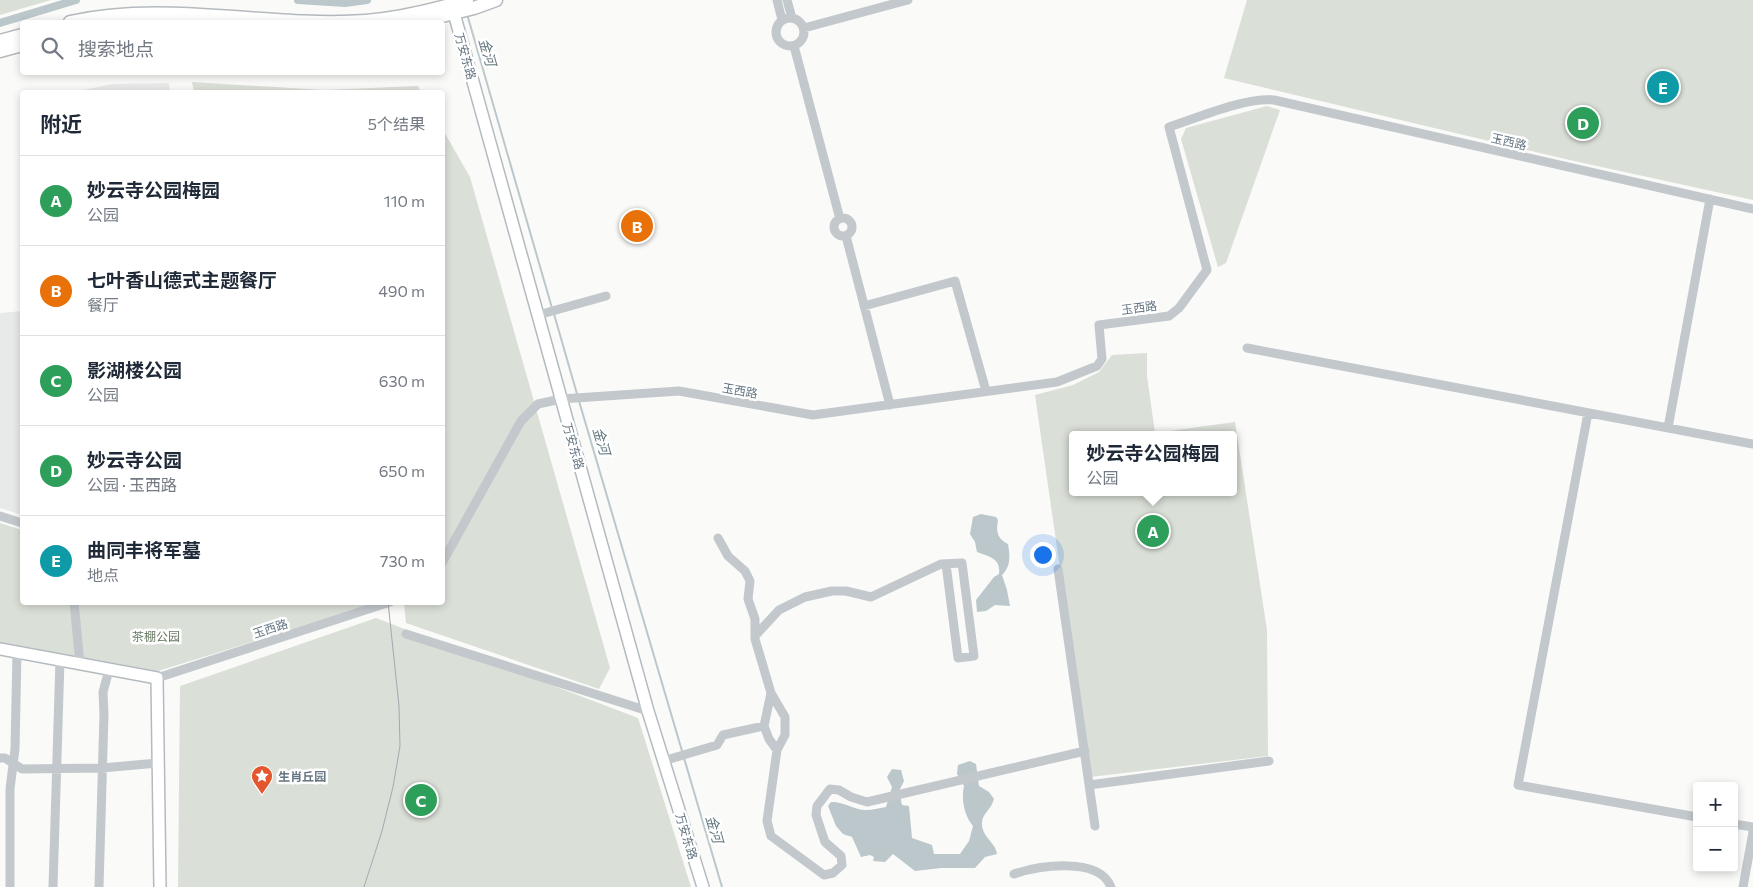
<!DOCTYPE html>
<html lang="zh">
<head>
<meta charset="utf-8">
<style>
	body { margin:0; font-family:Commissioner,"Noto Sans SC",sans-serif; background:#f2f2f3; color:#1f2937 }
	.controls { position:absolute; right:15px; bottom:15px; display:grid; overflow:hidden; border-radius:5px; box-shadow:0 2px 8px #0003 }
	.controls button { width:45px; height:45px; display:grid; place-items:center; padding:0; border:0; border-bottom:1px solid #e0e1e3; background:#fff; color:#1f2937; font:25px sans-serif }
	.you { position:absolute; left:1042px; top:554px; width:18px; height:18px; margin:-12px; border:4px solid #fff; border-radius:50%; background:#1a73e8; box-shadow:0 0 0 8px #1a73e833 }
	.badge { display:grid; place-items:center; width:32px; height:32px; border-radius:50%; background:#e4572e; color:#fff; font-size:16px; font-weight:700 }
	.pin { position:absolute; translate:-50% -50%; border:2px solid #fff; box-shadow:0 1px 5px #0006 }
	.popup { position:absolute; left:1069px; top:431px; width:168px; height:65px; box-sizing:border-box; display:grid; place-content:center; border-radius:5px; background:#fff; filter:drop-shadow(0 1px 4px #0005); font-size:16px; white-space:nowrap; color:#747a83 }
	.popup b { font-size:19px; color:#1f2937 }
	.popup::after { content:''; position:absolute; left:50%; top:100%; margin-left:-10px; border:10px solid transparent; border-top-color:#fff }
	.list { margin:0; padding:0; list-style:none }
	h2 { display:flex; justify-content:space-between; align-items:center; height:65px; margin:0; padding:0 20px; font-size:21px }
	h2 small { font-size:16px; font-weight:400; color:#747a83 }
	.list li { display:grid; grid-template-columns:32px 1fr auto; gap:15px; align-items:center; box-sizing:border-box; height:90px; padding:0 20px; border-top:1px solid #e0e1e3 }
	.list b { display:block; font-size:19px; white-space:nowrap }
	.list p { margin:0; font-size:16px; white-space:nowrap; color:#747a83 }
	.list em { font-size:16px; font-style:normal; color:#747a83 }
	.icon { flex:none; width:28px; height:28px; fill:none; stroke:currentColor; stroke-width:2; stroke-linecap:round; stroke-linejoin:round }
	.map { position:relative; flex:none; width:1753px; height:887px; overflow:hidden }
	.search { position:absolute; background:#fff; box-shadow:0 2px 8px #0003; left:20px; top:20px; width:425px; height:55px; display:flex; align-items:center; gap:12px; box-sizing:border-box; padding:0 18px; border-radius:5px; color:#747a83; font-size:19px }
	.panel { position:absolute; background:#fff; box-shadow:0 2px 8px #0003; left:20px; top:90px; width:425px; height:515px; border-radius:5px }
	.map>svg:first-child { display:block }
	.built { fill:#e8e9e9 }
	.green { fill:#dadfd7; fill-rule:evenodd }
	.water { fill:#bbc7cb }
	.lines { fill:none; stroke-linecap:round; stroke-linejoin:round }
	.stream { stroke:#bbc7cb; stroke-width:2 }
	.canal { stroke:#bbc7cb; stroke-width:8 }
	.secondary-casing { stroke:#b3babf; stroke-width:14 }
	.primary-casing { stroke:#b5babe; stroke-width:15 }
	.street { stroke:#c3c8cc; stroke-width:9 }
	.secondary { stroke:#fff; stroke-width:11 }
	.primary { stroke:#fff; stroke-width:12 }
	.tram { stroke:#a2aab0; stroke-width:1 }
	.labels { text-anchor:middle; dominant-baseline:central; stroke-width:5; stroke-linejoin:round; paint-order:stroke }
	.street-label { font-size:12px; fill:#657683; stroke:#fff }
	.park-label { font-size:12px; fill:#687a64; stroke:#fff }
	.poi-label { font-size:12px; font-weight:bold; fill:#657683; stroke:#fff; text-anchor:start }
	.water-label { font-size:14px; font-style:italic; fill:#60757c; stroke:#fff }
</style>
</head>
<body>
<div class="map">
<svg width="1753" height="887" viewBox="0 0 1753 887">
	<rect width="100%" height="100%" fill="#fafaf8"/>
	<path class="built" d="M169 83 170 92H75L111 84Z
		M22 311V515L0 508V313Z"/>
	<path class="green" d="M0 0H51L0 15Z
		M1247 0H1753V200L1565 159 1224 78Z
		M192 82 324 90 418 86 421 92H194Z
		M1267 106 1280 110 1226 263 1218 267 1181 139 1186 128Z
		M443 130 470 177 610 668 599 689 406 623 404 603 442 602Z
		M1147 353V376L1155 433 1235 422 1267 630 1268 756 1090 777 1035 395 1073 385 1099 372 1112 355ZM1073 435H1233V492H1073Z
		M0 523 22 530V602L378 603 158 671 0 642Z
		M376 618 638 718 691 887H178L180 686Z"/>
	<path class="water" d="M981 514 996 517 998 520C996 532 997 538 1008 544 1010 556 1011 566 1002 575L1007 590 1010 606 995 605 986 611 977 612 976 600 994 577 999 574C1001 558 989 557 977 552L975 542 970 534 973 517Z
		M970 761 976 764 979 786 989 792 994 799C991 810 982 814 982 823 981 836 996 843 997 854L985 857 975 868H941L915 871 893 854 885 862 873 861 874 857 870 855 861 857 852 837 843 834 836 826 828 806 831 802C845 802 854 810 866 810 872 810 879 808 886 807L892 787 887 777 892 769 901 770 904 781 899 791 902 805 909 806 912 838 932 845 934 854H960L969 841 973 826C964 815 961 799 964 786L957 774 958 765Z"/>
	<g class="lines">
		<path class="stream" d="M467 14 552 308
			M554 314 577 394
			M579 401 682 751
			M684 758 722 887"/>
		<path class="canal" d="M298 0 345 3 367 0
			M0 23 76 0"/>
		<g class="secondary-casing">
			<path id="secondary" d="M452 6 648 711 703 887
				M0 649 157 678 160 887"/>
		</g>
		<g class="primary-casing">
			<path id="primary" d="M70 22C168 0 267 28 366 21 400 18 434 10 467 0
				M127 22H189
				M418 22 474 8 496 0
				M0 41 22 35
				M0 51 22 45"/>
		</g>
		<path class="street" d="M777 0 782 20
			M787 0 792 18
			M776 32a14 14 0 1 1 28 0a14 14 0 1 1-28 0Z
			M804 28 908 0
			M794 46 840 219
			M834 227a9 9 0 1 1 18 0a9 9 0 1 1-18 0Z
			M846 236 890 405
			M864 306 955 281 986 391
			M538 315 606 296
			M1247 348 1753 444
			M1588 413 1518 785 1697 817
			M1668 428 1710 199
			M0 516 22 523
			M718 538 728 556 745 571 750 581 748 599 755 619V639L771 693
			M442 563 521 421 538 404 561 399 679 391 813 415 1057 382 1097 366 1102 359 1099 325 1169 316 1179 308 1207 270 1169 127C1197 118 1245 97 1274 100L1753 209
			M1058 569 1095 826
			M74 602 80 664
			M406 634 648 711
			M755 636 779 610 805 597 832 591H846L871 597 941 564 962 563 974 656 958 658 946 564
			M157 678 390 602
			M777 750 767 821 771 836 824 875 833 873 842 865 841 856 825 842 816 815 817 806 830 789 839 790 851 797 867 802 1085 751
			M0 758H5L22 769 102 768 158 763
			M663 761 717 745 723 735 764 726 769 739 777 750 785 735V717L771 693 764 726
			M1089 785 1269 761
			M1734 824 1753 827
			M1014 874C1038 866 1099 856 1111 887
			M10 887V789L15 749 17 652
			M53 887 60 660
			M99 887 104 714 103 692 109 670
			M1743 887 1753 832"/>
		<use href="#secondary" class="secondary"/>
		<use href="#primary" class="primary"/>
		<path class="tram" d="M364 887 382 831 393 787 400 746 399 706 388 602"/>
	</g>
	<defs>
		<g id="sight-pin" transform="scale(1.125)"><path d="M0 17L-7.5 6A9.5 9.5 0 1 1 7.5 6Z" fill="#e4572e" stroke="#fff"/><path d="M0-6L1.8-2.2L6-1.7L2.9 1.2L3.7 5.4L0 3.3L-3.7 5.4L-2.9 1.2L-6-1.7L-1.8-2.2Z" fill="#fff"/></g>
	</defs>
	<g fill-rule="evenodd">
		<use href="#sight-pin" x="262" y="776"/>
	</g>
	<g class="labels">
		<g class="street-label">
			<text transform="translate(466 56) rotate(74)">万安东路</text>
			<text transform="translate(1509 141) rotate(13)">玉西路</text>
			<text transform="translate(1139 307) rotate(-7)">玉西路</text>
			<text transform="translate(740 390) rotate(10)">玉西路</text>
			<text transform="translate(574 446) rotate(74)">万安东路</text>
			<text transform="translate(270 628) rotate(-18)">玉西路</text>
			<text transform="translate(687 836) rotate(73)">万安东路</text>
		</g>
		<g class="park-label">
			<text x="156" y="636">茶棚公园</text>
		</g>
		<g class="poi-label">
			<text x="278" y="776">生肖丘园</text>
		</g>
		<g class="water-label">
			<text transform="translate(488 52) rotate(74)">金河</text>
			<text transform="translate(602 441) rotate(74)">金河</text>
			<text transform="translate(715 829) rotate(74)">金河</text>
		</g>
	</g>
</svg>
<div class="controls">
<button>+</button>
<button>−</button>
</div>
<div class="you"></div>
<div class="pin badge" style="left:1153px;top:531px;background:#2e9e5b">A</div>
<div class="popup"><b>妙云寺公园梅园</b>公园</div>
<div class="pin badge" style="left:637px;top:226px;background:#e8710a">B</div>
<div class="pin badge" style="left:421px;top:800px;background:#2e9e5b">C</div>
<div class="pin badge" style="left:1583px;top:123px;background:#2e9e5b">D</div>
<div class="pin badge" style="left:1663px;top:87px;background:#0f9aa8">E</div>
<div class="search"><svg class="icon" aria-label="search" viewBox="0 0 24 24"><circle cx="10" cy="10" r="6"/><path d="M15 15l6 6"/></svg>搜索地点</div>
<section class="panel">
<h2>附近<small>5个结果</small></h2>
<ul class="list">
<li><span class="badge" style="background:#2e9e5b">A</span><div><b>妙云寺公园梅园</b><p>公园</p></div><em>110 m</em></li>
<li><span class="badge" style="background:#e8710a">B</span><div><b>七叶香山德式主题餐厅</b><p>餐厅</p></div><em>490 m</em></li>
<li><span class="badge" style="background:#2e9e5b">C</span><div><b>影湖楼公园</b><p>公园</p></div><em>630 m</em></li>
<li><span class="badge" style="background:#2e9e5b">D</span><div><b>妙云寺公园</b><p>公园 · 玉西路</p></div><em>650 m</em></li>
<li><span class="badge" style="background:#0f9aa8">E</span><div><b>曲同丰将军墓</b><p>地点</p></div><em>730 m</em></li>
</ul>
</section>
</div>
</body>
</html>
